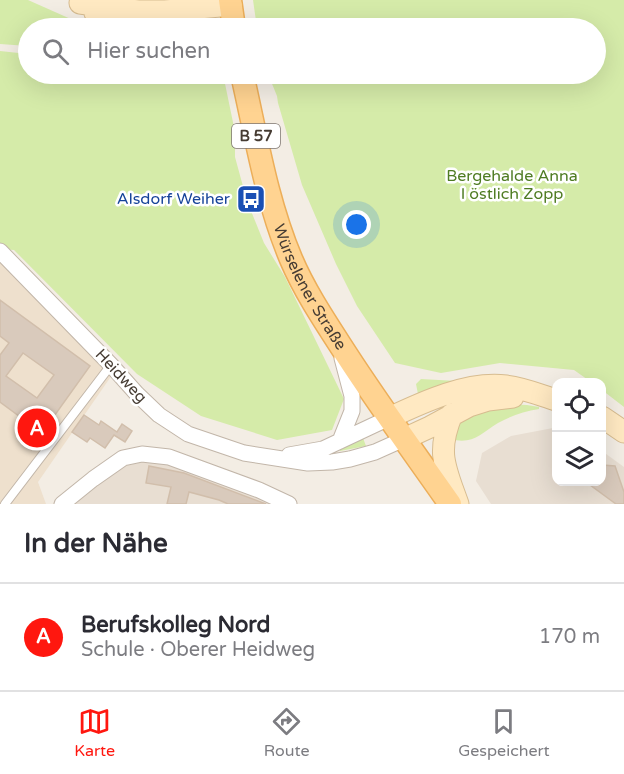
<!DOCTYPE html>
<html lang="de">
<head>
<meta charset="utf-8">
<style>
	body { margin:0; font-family:"Varela Round",sans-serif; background:#f7f7f7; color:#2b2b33 }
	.controls { position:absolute; right:18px; bottom:18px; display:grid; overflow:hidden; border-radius:12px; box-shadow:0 6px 24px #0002 }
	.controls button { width:54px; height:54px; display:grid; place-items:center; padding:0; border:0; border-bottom:2px solid #e1e1e2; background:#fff; color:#2b2b33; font:30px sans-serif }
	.you { position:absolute; left:357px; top:225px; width:21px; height:21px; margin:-15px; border:4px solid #fff; border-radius:50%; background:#1a73e8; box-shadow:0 0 0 9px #1a73e833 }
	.badge { display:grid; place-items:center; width:39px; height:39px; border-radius:50%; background:#ff170f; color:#fff; font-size:20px; font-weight:700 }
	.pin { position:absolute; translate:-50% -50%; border:3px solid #fff; box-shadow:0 2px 6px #0006 }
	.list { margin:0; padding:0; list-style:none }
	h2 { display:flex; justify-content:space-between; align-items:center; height:78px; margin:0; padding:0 24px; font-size:26px }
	h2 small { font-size:20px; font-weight:400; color:#7c7c81 }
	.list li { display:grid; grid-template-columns:39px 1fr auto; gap:18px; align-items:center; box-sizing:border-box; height:108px; padding:0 24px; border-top:2px solid #e1e1e2 }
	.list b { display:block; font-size:22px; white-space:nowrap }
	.list p { margin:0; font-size:20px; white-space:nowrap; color:#7c7c81 }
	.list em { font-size:20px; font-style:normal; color:#7c7c81 }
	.icon { flex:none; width:33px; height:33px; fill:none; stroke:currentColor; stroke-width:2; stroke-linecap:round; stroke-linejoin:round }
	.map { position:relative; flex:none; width:624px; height:504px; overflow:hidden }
	.search { position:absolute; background:#fff; box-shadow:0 6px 24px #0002; left:18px; right:18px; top:18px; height:66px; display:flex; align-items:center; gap:15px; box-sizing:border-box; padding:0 21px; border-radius:33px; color:#7c7c81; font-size:22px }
	.sheet { height:186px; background:#fff }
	nav { display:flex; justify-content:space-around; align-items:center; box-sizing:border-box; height:84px; border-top:2px solid #e1e1e2; background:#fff; font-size:16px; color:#7c7c81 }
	nav a { display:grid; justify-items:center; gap:3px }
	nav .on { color:#ff170f }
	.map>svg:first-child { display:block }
	.residential { fill:#e8ded2 }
	.education { fill:#eee0cd }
	.green { fill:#d5eba9 }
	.building { fill:#d9cabc; stroke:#d1beab; stroke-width:1.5; fill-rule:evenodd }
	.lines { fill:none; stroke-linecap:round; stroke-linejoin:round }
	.lane-casing { stroke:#c2b6a9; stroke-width:10 }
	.street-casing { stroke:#c2b6a9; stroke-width:17 }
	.secondary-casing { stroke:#d7bc90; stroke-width:23 }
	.primary-casing { stroke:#ecae59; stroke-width:25 }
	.lane { stroke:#fff; stroke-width:8 }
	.street { stroke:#fff; stroke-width:15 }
	.secondary { stroke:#ffe9c2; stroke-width:21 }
	.primary { stroke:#ffd391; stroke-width:22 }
	.labels { text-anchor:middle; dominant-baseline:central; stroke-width:5; stroke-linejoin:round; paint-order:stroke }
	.shield { fill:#fff; stroke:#7e7670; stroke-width:1.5 }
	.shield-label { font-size:15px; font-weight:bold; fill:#463c33 }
	.park-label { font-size:16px; fill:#4f7c23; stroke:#fff }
	.transit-label { font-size:16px; fill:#164399; stroke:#fff; text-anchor:end }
	.street-label { font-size:16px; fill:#463c33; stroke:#fff }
</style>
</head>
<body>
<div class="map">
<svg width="624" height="504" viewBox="0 0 624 504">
	<rect width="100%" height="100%" fill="#f3ede4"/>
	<path class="residential" d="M553 428 556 430V482H602V451L624 467V504H491L476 481 482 453 511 436Z
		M168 461 280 504H71L125 466 142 462Z"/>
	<path class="education" d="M0 262 18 278 112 375 38 482 46 504H0Z"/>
	<path class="green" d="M0 0H28L91 28H28V46L0 44Z
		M253 0H624V407L602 390V382H591L574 370 500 363 441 373 395 363 357 306 336 264 302 185 278 103 277 96 268 74H596V28H257Z
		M0 51 28 54V74H131L166 80 186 82 198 74H223L235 132V157L247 201 264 243 285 277 344 399 332 430 277 440 201 416 137 374 14 250 0 249Z
		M421 379 457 381 418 394 416 384Z
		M500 404 527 405 539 407V409C524 411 511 416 498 423 480 434 473 445 450 439L461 420Z
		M363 438 366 446 340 451 339 448Z"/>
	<path class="building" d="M0 300 90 366 42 433 0 402V355L9 343 0 336ZM23 353 54 375 37 398 6 376Z
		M84 415 99 425 101 421 117 432 122 424 132 431 125 442 114 435 105 448 90 438 87 442 72 432Z
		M602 465 615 466 624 492V504H616L586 482H602Z
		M149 466 184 473 266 504H228L219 500 189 492 186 504H167L171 487 146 483Z"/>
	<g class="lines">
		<g class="lane-casing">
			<path id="lane" d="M5 504 111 365"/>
		</g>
		<g class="street-casing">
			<path id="street" d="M0 251 111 365 137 394 159 415 188 434 244 453 308 463 332 462 350 459 375 452 404 439
				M340 441 352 411V396L342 358
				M289 455 323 449 389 418
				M62 504 93 479 123 458 142 454 169 457 259 490 289 504"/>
		</g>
		<g class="secondary-casing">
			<path id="secondary" d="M80 3 138 11H165L231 5
				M95 13C113 23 129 28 149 28
				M452 414C436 453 445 467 458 504
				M602 417 624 432
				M389 418C423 402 468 381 506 386 524 388 540 395 556 400
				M404 439 430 427 469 406 488 400 513 397"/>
		</g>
		<g class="primary-casing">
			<g id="primary">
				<path d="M230 0 234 28"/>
				<path id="s1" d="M242 74C256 135 266 200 291 259 305 292 326 323 346 354 379 405 415 454 450 504"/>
			</g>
		</g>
		<use href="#lane" class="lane"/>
		<use href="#street" class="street"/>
		<use href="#secondary" class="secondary"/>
		<use href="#primary" class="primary"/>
	</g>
	<defs>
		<g id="bus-square" transform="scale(1.5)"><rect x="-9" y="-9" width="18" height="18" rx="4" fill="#1a4fb4" stroke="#fff"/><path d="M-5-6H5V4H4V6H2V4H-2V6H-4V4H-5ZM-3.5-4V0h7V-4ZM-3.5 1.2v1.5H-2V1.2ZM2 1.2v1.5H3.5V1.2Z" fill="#fff"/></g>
	</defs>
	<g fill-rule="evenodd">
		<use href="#bus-square" x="251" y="199"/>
	</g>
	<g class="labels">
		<rect class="shield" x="232" y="124" width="48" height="24" rx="4.5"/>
		<g class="shield-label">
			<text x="256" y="136">B 57</text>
		</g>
		<g class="park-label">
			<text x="512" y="176">Bergehalde Anna<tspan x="512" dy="18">I östlich Zopp</tspan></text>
		</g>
		<g class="transit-label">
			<text x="230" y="199">Alsdorf Weiher</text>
		</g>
		<g class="street-label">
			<text stroke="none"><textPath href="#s1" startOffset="225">Würselener Straße</textPath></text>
			<text transform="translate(121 376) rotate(47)">Heidweg</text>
		</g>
	</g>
</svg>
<div class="controls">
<button><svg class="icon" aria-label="locate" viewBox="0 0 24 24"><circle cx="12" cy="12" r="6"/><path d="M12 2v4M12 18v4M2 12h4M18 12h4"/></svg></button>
<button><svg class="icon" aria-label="layers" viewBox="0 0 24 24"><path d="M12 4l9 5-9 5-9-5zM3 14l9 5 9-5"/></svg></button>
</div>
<div class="you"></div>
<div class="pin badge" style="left:37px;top:428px">A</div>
<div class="search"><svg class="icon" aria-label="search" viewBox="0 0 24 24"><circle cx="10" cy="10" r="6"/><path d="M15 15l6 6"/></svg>Hier suchen</div>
</div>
<section class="sheet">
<h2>In der Nähe<small></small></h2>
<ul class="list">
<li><span class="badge">A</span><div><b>Berufskolleg Nord</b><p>Schule · Oberer Heidweg</p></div><em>170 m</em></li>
</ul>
</section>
<nav>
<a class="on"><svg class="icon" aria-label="map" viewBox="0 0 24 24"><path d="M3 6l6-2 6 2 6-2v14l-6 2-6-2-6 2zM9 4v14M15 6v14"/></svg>Karte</a>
<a><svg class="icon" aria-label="directions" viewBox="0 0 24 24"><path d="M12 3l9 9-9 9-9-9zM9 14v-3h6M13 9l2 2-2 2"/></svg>Route</a>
<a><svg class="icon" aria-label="saved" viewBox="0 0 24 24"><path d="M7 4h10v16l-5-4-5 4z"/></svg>Gespeichert</a>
</nav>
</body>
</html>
